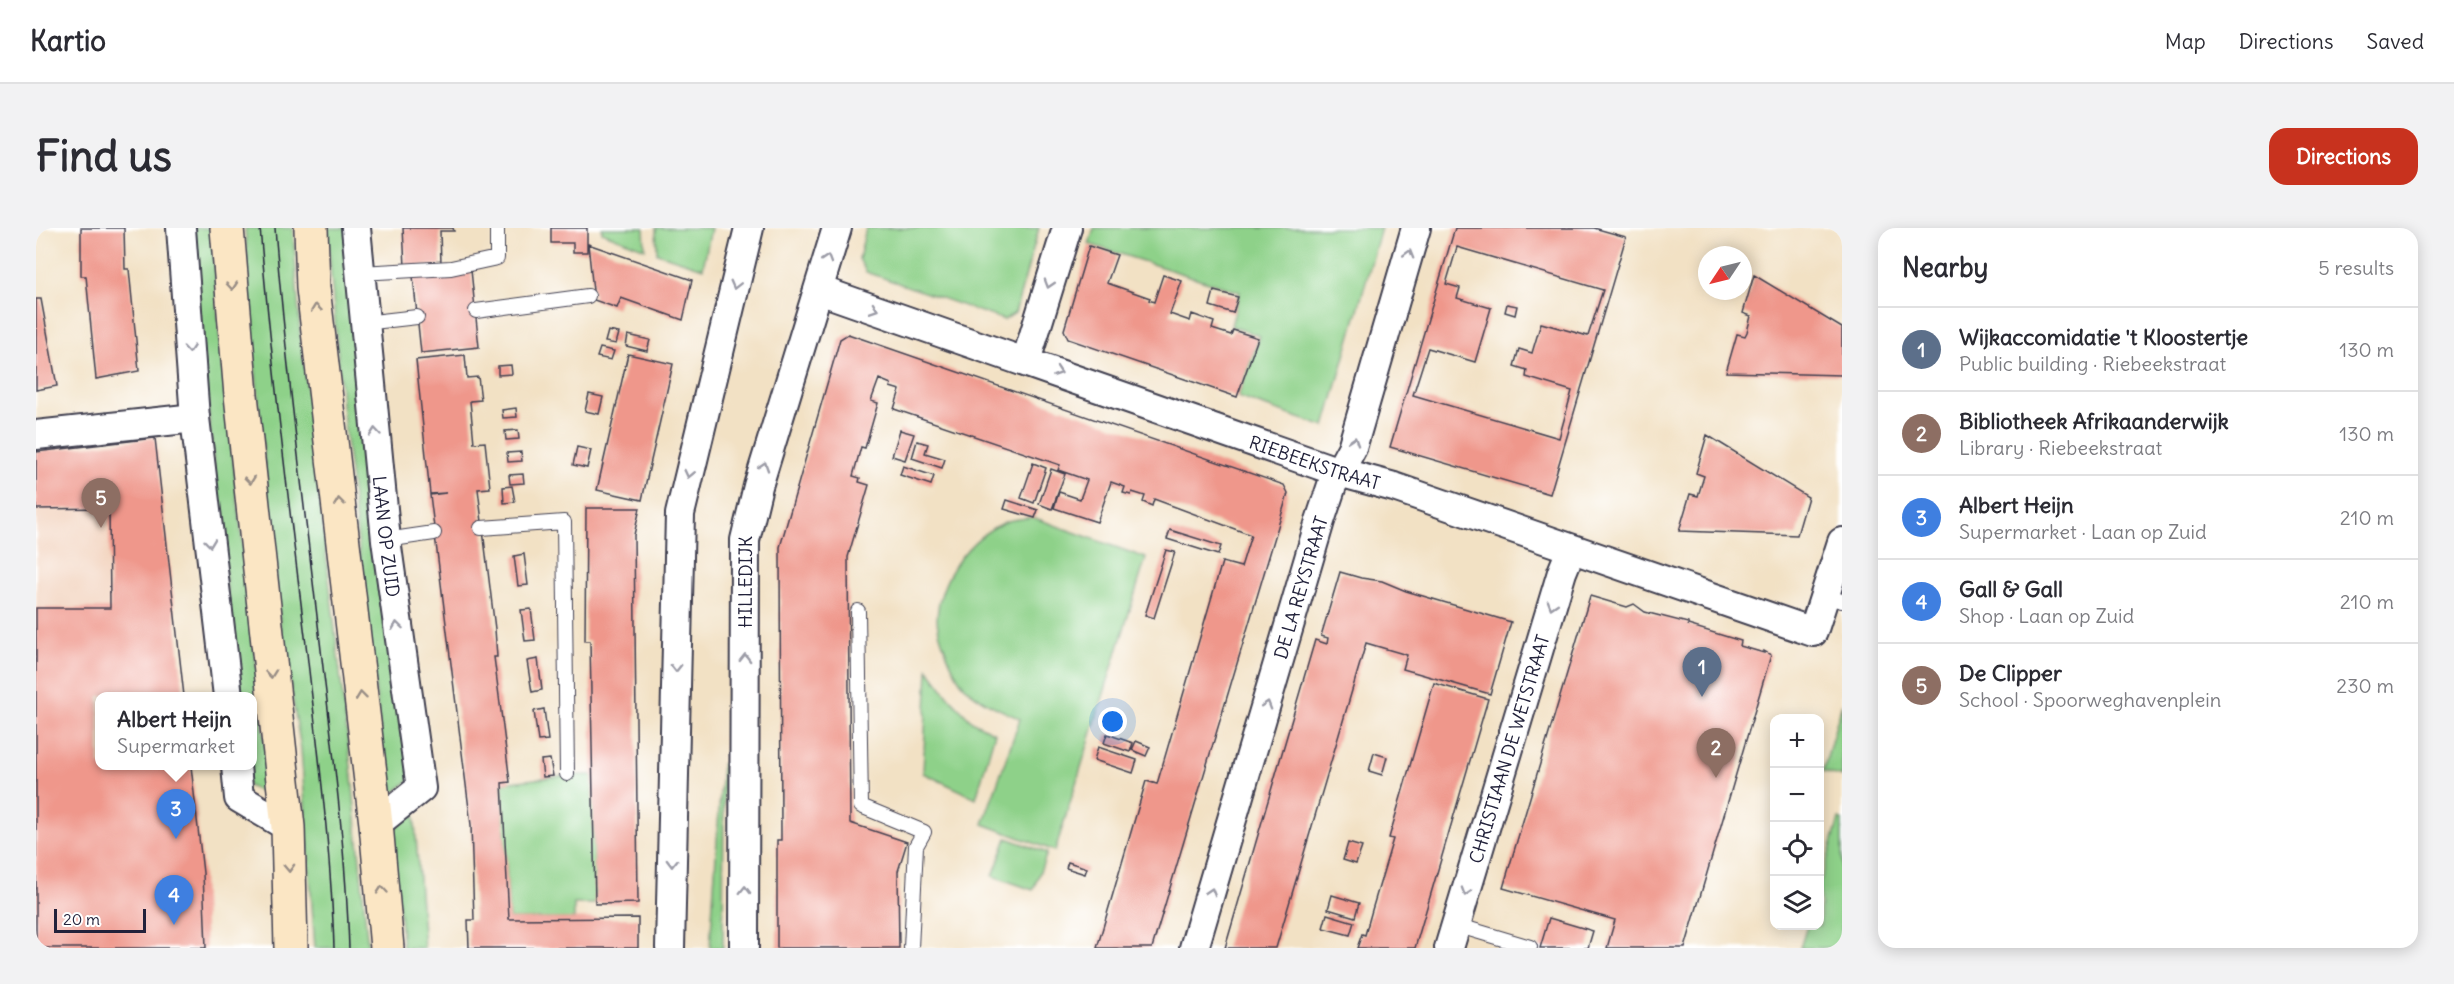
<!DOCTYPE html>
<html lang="en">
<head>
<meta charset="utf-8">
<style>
	body { margin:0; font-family:Delius,sans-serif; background:#f2f2f3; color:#2b2b33 }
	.controls { position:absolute; right:18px; bottom:18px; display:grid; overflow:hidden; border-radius:12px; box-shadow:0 3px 15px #0003 }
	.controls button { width:54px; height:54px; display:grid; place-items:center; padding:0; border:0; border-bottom:2px solid #e1e1e2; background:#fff; color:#2b2b33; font:30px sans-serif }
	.compass { position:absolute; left:1662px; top:18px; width:54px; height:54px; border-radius:50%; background:#fff; box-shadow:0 3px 15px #0003; rotate:235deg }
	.scale { position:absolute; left:18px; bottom:15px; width:92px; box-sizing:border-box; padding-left:6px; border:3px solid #22223b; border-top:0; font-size:16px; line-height:21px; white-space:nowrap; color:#22223b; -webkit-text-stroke:4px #fff; paint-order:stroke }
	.you { position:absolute; left:1077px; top:494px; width:21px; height:21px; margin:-15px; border:4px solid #fff; border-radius:50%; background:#1a73e8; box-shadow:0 0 0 9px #1a73e833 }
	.badge { display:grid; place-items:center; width:39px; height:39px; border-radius:50%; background:#c8321e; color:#fff; font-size:20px; font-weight:700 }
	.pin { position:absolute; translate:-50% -50px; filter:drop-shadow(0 2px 3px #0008) }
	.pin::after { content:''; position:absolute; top:32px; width:21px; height:18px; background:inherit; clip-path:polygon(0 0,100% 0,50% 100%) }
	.popup { position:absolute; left:59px; top:464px; width:162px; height:78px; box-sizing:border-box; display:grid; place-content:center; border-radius:12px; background:#fff; filter:drop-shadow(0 2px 4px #0005); font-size:20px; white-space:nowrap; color:#7c7c81 }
	.popup b { font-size:22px; color:#2b2b33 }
	.popup::after { content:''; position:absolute; left:50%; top:100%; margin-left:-12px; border:12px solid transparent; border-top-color:#fff }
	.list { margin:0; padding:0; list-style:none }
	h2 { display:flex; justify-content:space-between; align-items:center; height:78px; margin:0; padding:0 24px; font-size:26px }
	h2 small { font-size:20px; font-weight:400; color:#7c7c81 }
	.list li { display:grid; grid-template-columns:39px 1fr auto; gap:18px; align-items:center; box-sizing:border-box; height:84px; padding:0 24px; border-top:2px solid #e1e1e2 }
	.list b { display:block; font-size:22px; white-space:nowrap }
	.list p { margin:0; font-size:20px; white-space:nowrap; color:#7c7c81 }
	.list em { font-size:20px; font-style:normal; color:#7c7c81 }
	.icon { flex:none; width:33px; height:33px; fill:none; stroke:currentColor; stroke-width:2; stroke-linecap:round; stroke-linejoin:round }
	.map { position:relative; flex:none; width:1806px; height:720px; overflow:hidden; border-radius:18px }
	header { display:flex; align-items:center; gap:36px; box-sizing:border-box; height:84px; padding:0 30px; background:#fff; border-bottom:2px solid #e1e1e2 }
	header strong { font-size:28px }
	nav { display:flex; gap:33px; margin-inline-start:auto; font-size:21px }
	.intro { display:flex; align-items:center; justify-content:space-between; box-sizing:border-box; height:144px; padding:0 36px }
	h1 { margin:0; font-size:42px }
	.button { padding:15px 27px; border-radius:18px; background:#c8321e; color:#fff; font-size:21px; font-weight:700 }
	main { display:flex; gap:36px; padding:0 36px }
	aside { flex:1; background:#fff; border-radius:18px; box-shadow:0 3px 15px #0003 }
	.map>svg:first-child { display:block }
	.built { fill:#f3d4bf }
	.green { fill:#8ed189; stroke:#587a62; stroke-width:1.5 }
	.building { fill:#ef978b; fill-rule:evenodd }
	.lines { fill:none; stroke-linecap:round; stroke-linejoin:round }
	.lane-casing { stroke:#413f50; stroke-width:16 }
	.street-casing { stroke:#413f50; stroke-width:32 }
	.secondary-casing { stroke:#413f50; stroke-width:36 }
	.lane { stroke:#fff; stroke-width:14 }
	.street { stroke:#fff; stroke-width:28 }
	.secondary { stroke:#fbe6c4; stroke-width:33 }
	.tram { stroke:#22223b; stroke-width:1.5 }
	.oneway { stroke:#9c9ca7 }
	.oneway2 { stroke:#998e86 }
	.labels { text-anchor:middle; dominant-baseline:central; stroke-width:4.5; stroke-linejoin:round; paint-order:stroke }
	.street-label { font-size:18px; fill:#22223b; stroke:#fff }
</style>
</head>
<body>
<header>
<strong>Kartio</strong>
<nav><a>Map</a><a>Directions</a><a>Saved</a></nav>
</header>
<div class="intro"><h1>Find us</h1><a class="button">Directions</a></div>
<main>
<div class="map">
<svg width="1806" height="720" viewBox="0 0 1806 720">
	<rect width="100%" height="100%" fill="#fff"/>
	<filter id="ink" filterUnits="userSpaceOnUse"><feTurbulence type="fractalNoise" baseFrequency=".0167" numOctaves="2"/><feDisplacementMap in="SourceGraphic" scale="12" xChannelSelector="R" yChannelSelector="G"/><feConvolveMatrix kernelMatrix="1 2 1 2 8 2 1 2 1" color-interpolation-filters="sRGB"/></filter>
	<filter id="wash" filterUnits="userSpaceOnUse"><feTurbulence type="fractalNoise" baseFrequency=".008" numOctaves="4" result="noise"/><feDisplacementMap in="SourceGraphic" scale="24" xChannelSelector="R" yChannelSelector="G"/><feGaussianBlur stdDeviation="1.35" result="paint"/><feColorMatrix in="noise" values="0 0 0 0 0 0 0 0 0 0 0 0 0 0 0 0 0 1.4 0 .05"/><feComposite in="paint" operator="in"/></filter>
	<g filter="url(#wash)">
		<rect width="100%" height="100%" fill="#f2e1c4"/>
		<path class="built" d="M120 208 139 379 0 380V222Z"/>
		<path class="green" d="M153 0H176L184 115 235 568 212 558 210 538H216V468H202Z
			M209 0H257L264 103 316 548 332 720H279L265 521 244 396 216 106Z
			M291 0H310L375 551 352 569 306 177Z
			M566 0H608L609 21 566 4Z
			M620 0H675L667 40 621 25Z
			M830 0H1003L979 85 968 92 830 44 823 31Z
			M1058 0H1345L1289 199 1202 169 1224 108 1195 98 1204 64 1053 16Z
			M996 289 1110 330 1019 623 947 596 984 491C963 481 936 471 923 451 915 438 901 405 901 391 903 351 932 310 969 294 977 291 988 291 996 289Z
			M892 441 913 469 937 494 959 505 940 570 887 545Z
			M1806 475V549L1787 543Z
			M686 536H688L687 720H674Z
			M534 547H557L559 676H538V691H473L466 555Z
			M378 581 388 720H367L356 603Z
			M1803 591 1806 592V720H1764L1771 698H1784V656Z
			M971 610 1011 625 997 662 957 648Z"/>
		<g id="blocks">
			<path class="building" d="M45 0H88L89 41H93L103 143 60 151 50 48H45Z
				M367 0H417L418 3H404L405 37 369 39Z
				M515 0H551V24H537V15H515Z
				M1419 0H1558L1590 9 1514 266 1354 219ZM1421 19 1567 62 1552 108 1505 95 1496 125 1483 121 1478 138 1491 142 1490 149 1536 163 1523 210 1377 167 1392 120 1439 134 1455 80 1421 70 1424 60 1410 56Z
				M552 16 656 52 647 92 585 70 581 80 558 72Z
				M1053 18 1081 27 1071 55 1114 70 1113 72 1118 74 1127 47 1146 53 1134 86 1154 93 1156 86 1178 94 1176 101 1195 107 1197 102 1222 110 1201 169 1032 111 1028 102Z
				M435 42 443 119 385 125 377 48Z
				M1718 47 1806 100V147L1690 144 1701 106 1709 108 1711 104 1715 88 1707 85Z
				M1178 63 1202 69 1197 85 1174 78Z
				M0 71H5L21 158 0 162Z
				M1471 76 1481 78 1479 87 1469 84Z
				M572 103 583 105 580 116 569 114Z
				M812 106 1248 257 1252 265 1116 720H1061L1110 553 1121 556 1186 334 1205 339 1215 307 1118 271 1116 278 1107 274 1109 268 1096 264 1095 267 1087 265 1089 259 1075 254 1061 294 1018 280 1023 264 1044 271 1051 252 1022 242 1024 237 858 181 864 162 854 159 855 156 843 151 835 173 842 175 829 220 825 219 817 248 824 250 823 254 833 257 812 329 814 595 871 614 862 643 863 720H741V612H745L744 319 804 111Z
				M592 107 614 112 611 123 590 118Z
				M564 120 578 123 575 132 561 129Z
				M592 126 637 136 606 272 561 262Z
				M429 127 431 150 442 149 445 172 434 173 438 215 449 214 454 260 442 261 459 401 461 429H458L474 554 466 555 473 691 602 690V720H433L432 692H438L435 597 394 267 410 265 394 266 380 132Z
				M475 137 476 146 462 147V138Z
				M553 166 567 169 563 186 549 183Z
				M480 180 481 189 467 190 466 182Z
				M482 202 483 211 470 212 469 203Z
				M864 202 878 206 869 232 856 228Z
				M1671 207 1772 269 1761 307 1643 303 1654 266 1662 268 1668 248 1660 245Z
				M119 210 148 468H63V537L155 538 167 645 170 720H0V380H74L73 280 0 281V224Z
				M881 213 892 216 889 225 909 231 906 240 876 230Z
				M541 219 555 222 551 240 537 237Z
				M485 224 486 233 472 234 471 225Z
				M997 235 1010 240 998 275 985 270Z
				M867 238 898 248 895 257 864 247Z
				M1015 241 1029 246 1016 281 1003 276Z
				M487 246 488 255 474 256 473 247Z
				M476 258 479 274 468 275 467 259Z
				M971 272 1002 282 999 290 968 281Z
				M550 280H604L598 307 602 675 559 676 554 413H549Z
				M1134 302 1185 318 1182 327 1131 311Z
				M1130 322 1139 324 1118 390 1109 387Z
				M488 326 492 357 482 358 478 328Z
				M1304 344 1325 350 1346 353 1370 363 1475 394 1454 466 1367 441 1371 427 1330 415 1240 720H1189L1279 412 1291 416 1292 410 1285 408Z
				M1554 368 1591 379 1598 376 1609 384 1652 395V397L1705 413 1704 418 1728 425V423L1735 427 1649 720H1571L1579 692 1467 660Z
				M495 381 499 412 489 413 485 382Z
				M502 431 506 462 496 464 491 433Z
				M1398 455 1452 471 1379 720H1321L1326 706 1329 707 1336 682 1357 611 1353 610Z
				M508 481 512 512 502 513 498 483Z
				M1071 506 1097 515 1094 524 1068 515Z
				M1100 513 1114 519 1110 528 1096 522Z
				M1062 519 1101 532 1097 545 1058 532Z
				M1338 525 1351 529 1346 547 1333 543Z
				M514 531 517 548 507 549 505 532Z
				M1312 615 1326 619 1320 636 1307 632Z
				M1032 634 1051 640 1049 646 1030 640Z
				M1296 667 1323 675 1319 689 1292 681Z
				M1291 686 1318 694 1314 707 1287 700Z
				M1513 690 1557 703 1552 720H1504Z"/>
		</g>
	</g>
	<g filter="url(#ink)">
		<use href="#blocks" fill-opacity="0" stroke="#413f50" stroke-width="1.5"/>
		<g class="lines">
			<g class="lane-casing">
				<path id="lane" d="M324 45 415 40 461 30V0
					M440 83 552 68
					M328 95 381 89
					M445 300 528 294 531 546
					M350 312 398 305
					M1788 368 1806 373
					M822 383 825 578 888 604 880 618 875 720
					M1420 697 1494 719"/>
			</g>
			<g class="street-casing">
				<g id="street">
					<path d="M145 0 159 190 192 468"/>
					<path id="s1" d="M320 0 350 312 385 560 340 596"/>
					<path id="s2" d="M783 62 1303 244 1358 259 1777 404 1806 314"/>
					<path d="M990 133 1031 0"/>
					<path d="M0 207 159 190"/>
					<path d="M200 538 203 570 252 599"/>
					<path d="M634 720 644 286 713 0"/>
					<path id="s3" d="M708 720 709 312 722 258 801 0"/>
					<path id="s4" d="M1158 720 1284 293 1296 257 1316 220 1380 0"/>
					<path id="s5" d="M1413 720 1526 344 1535 322"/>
				</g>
			</g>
			<g class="secondary-casing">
				<path id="secondary" d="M191 0 205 167 252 599 255 720
					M275 0 277 60 340 596 351 720"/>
			</g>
			<use href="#lane" class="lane"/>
			<use href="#street" class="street"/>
			<use href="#secondary" class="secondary"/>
			<path class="tram" d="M224 0C236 142 254 284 271 425 282 523 295 622 298 720
				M239 0C251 150 271 299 288 448 299 538 310 629 313 720"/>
		</g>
		<defs><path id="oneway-chevron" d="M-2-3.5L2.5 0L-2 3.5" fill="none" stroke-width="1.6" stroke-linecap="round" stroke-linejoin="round" transform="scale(1.5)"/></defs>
		<g class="oneway">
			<use href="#oneway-chevron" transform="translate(1373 26) rotate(-74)"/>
			<use href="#oneway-chevron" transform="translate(791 31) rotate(-73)"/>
			<use href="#oneway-chevron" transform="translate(1013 56) rotate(107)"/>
			<use href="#oneway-chevron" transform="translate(699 57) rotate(104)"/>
			<use href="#oneway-chevron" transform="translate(838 81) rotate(19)"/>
			<use href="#oneway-chevron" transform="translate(153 121) rotate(85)"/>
			<use href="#oneway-chevron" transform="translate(1022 144) rotate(19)"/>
			<use href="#oneway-chevron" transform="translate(339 204) rotate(-95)"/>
			<use href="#oneway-chevron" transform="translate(1318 213) rotate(-72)"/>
			<use href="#oneway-chevron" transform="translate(728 238) rotate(-72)"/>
			<use href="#oneway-chevron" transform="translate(653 246) rotate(103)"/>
			<use href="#oneway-chevron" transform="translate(174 315) rotate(83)"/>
			<use href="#oneway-chevron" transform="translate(1516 377) rotate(107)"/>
			<use href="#oneway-chevron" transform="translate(361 398) rotate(-98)"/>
			<use href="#oneway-chevron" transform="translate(709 430) rotate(-89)"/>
			<use href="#oneway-chevron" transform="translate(640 440) rotate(91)"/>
			<use href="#oneway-chevron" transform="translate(1231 477) rotate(-73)"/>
			<use href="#oneway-chevron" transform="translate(636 635) rotate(91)"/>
			<use href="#oneway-chevron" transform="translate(709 662) rotate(-89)"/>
			<use href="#oneway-chevron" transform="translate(1175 664) rotate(-73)"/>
			<use href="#oneway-chevron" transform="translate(1430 664) rotate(107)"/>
		</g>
		<g class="oneway2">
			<use href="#oneway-chevron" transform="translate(196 58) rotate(85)"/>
			<use href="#oneway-chevron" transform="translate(280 80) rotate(-97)"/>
			<use href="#oneway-chevron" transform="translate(214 252) rotate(84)"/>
			<use href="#oneway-chevron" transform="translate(303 274) rotate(-97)"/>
			<use href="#oneway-chevron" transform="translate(235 446) rotate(84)"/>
			<use href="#oneway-chevron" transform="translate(325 468) rotate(-97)"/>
			<use href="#oneway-chevron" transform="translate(253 640) rotate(88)"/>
			<use href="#oneway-chevron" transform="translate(346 662) rotate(-95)"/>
		</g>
	</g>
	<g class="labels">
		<g class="street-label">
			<text stroke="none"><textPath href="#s2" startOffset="525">RIEBEEKSTRAAT</textPath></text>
			<text stroke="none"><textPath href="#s1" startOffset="310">LAAN OP ZUID</textPath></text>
			<text stroke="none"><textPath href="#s3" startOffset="366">HILLEDIJK</textPath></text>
			<text stroke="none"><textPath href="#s4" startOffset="376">DE LA REYSTRAAT</textPath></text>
			<text stroke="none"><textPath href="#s5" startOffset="208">CHRISTIAAN DE WETSTRAAT</textPath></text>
		</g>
	</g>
</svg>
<div class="controls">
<button>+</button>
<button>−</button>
<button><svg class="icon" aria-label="locate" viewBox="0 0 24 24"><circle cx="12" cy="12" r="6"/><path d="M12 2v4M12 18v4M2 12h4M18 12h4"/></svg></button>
<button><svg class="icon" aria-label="layers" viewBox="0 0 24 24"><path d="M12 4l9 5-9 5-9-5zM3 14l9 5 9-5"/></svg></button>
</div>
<svg class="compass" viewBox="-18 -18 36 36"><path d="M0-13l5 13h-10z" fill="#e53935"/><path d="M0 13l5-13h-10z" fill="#7c7c81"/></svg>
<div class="scale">20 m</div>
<div class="you"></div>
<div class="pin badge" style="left:1666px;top:469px;background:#5c6f8a">1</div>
<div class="pin badge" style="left:1680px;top:550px;background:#8d6e63">2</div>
<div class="pin badge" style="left:140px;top:611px;background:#3f7fe0">3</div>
<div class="popup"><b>Albert Heijn</b>Supermarket</div>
<div class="pin badge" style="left:138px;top:697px;background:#3f7fe0">4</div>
<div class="pin badge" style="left:65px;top:300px;background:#8d6e63">5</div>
</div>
<aside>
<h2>Nearby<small>5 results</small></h2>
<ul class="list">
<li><span class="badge" style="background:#5c6f8a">1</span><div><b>Wijkaccomidatie 't Kloostertje</b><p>Public building · Riebeekstraat</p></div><em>130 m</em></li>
<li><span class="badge" style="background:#8d6e63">2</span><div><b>Bibliotheek Afrikaanderwijk</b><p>Library · Riebeekstraat</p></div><em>130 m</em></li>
<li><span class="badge" style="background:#3f7fe0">3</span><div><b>Albert Heijn</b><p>Supermarket · Laan op Zuid</p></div><em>210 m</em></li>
<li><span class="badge" style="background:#3f7fe0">4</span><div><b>Gall &amp; Gall</b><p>Shop · Laan op Zuid</p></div><em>210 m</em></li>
<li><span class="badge" style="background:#8d6e63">5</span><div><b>De Clipper</b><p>School · Spoorweghavenplein</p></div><em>230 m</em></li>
</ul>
</aside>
</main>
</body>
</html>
